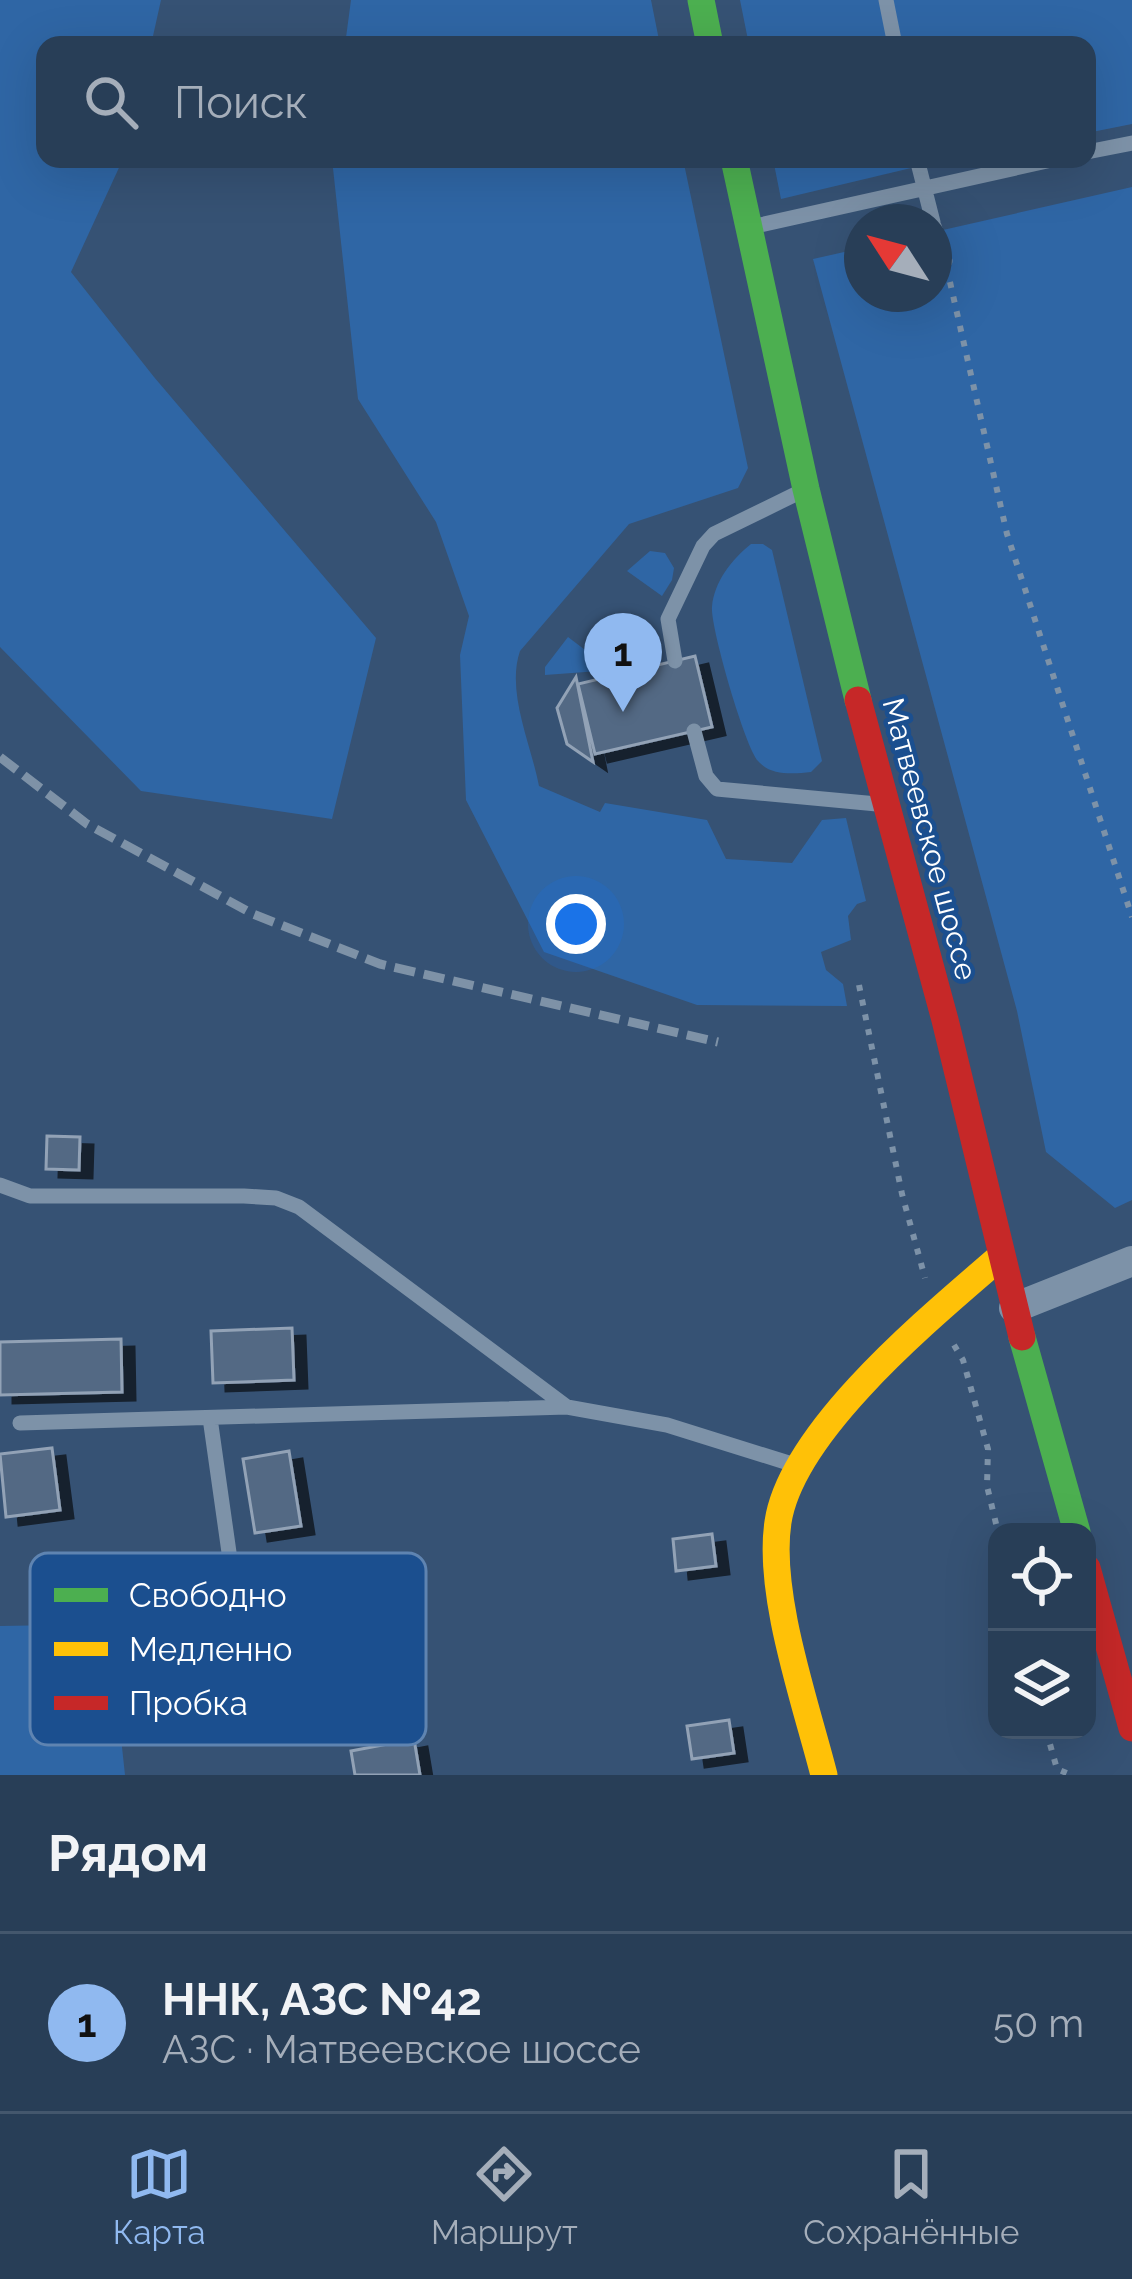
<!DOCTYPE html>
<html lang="ru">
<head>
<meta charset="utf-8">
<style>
	body { margin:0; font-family:Raleway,sans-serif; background:#30455d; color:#f1f3f6 }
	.controls { position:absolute; right:36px; bottom:36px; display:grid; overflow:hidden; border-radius:24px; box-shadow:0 12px 48px #0002 }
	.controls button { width:108px; height:108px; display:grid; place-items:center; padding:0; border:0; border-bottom:3px solid #44576d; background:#283e57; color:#f1f3f6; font:60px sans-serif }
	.compass { position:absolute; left:844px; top:204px; width:108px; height:108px; border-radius:50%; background:#283e57; box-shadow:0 12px 48px #0002; rotate:306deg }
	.you { position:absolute; left:576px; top:924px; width:42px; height:42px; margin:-30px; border:9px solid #fff; border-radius:50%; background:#1a73e8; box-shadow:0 0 0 18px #1a73e833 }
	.badge { display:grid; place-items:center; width:78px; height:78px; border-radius:50%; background:#90b9f0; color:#111; font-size:39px; font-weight:700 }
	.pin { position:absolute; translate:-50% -99px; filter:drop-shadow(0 3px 6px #0008) }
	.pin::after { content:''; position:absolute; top:63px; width:42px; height:36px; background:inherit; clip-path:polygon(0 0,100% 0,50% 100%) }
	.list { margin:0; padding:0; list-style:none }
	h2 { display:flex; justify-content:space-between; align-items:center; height:156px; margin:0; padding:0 48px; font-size:51px }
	h2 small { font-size:39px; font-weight:400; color:#a5aeba }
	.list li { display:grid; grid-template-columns:78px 1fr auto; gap:36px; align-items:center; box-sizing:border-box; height:180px; padding:0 48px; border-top:3px solid #44576d }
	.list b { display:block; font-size:45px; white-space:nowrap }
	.list p { margin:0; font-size:39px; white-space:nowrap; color:#a5aeba }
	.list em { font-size:39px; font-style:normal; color:#a5aeba }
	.icon { flex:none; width:66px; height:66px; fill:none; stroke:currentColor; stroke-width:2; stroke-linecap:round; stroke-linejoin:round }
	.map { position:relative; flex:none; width:1132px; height:1775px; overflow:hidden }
	.search { position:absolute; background:#283e57; box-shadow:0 12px 48px #0002; left:36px; right:36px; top:36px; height:132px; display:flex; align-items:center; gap:30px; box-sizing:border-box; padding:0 42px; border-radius:24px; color:#a5aeba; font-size:45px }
	.sheet { height:336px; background:#283e57 }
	nav { display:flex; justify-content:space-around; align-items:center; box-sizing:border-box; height:168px; border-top:3px solid #44576d; background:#283e57; font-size:33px; color:#a5aeba }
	nav a { display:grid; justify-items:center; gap:6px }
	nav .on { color:#90b9f0 }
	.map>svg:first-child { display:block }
	.green { fill:#2f66a5 }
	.building { fill:#526984; stroke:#92a2b6; stroke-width:3; filter:url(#shadow) }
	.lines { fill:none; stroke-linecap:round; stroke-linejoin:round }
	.path { stroke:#7d92a8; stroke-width:6; stroke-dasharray:6 9; stroke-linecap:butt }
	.lane { stroke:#7d92a8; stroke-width:15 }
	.street { stroke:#7d92a8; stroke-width:30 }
	.fast { stroke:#4caf50; stroke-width:27 }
	.slow { stroke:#ffc107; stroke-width:27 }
	.jam { stroke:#c62828; stroke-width:27 }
	.rail { stroke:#7e92a7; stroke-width:9; stroke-dasharray:21 9; stroke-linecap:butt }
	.labels { text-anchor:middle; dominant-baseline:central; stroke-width:9; stroke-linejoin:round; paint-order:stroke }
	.street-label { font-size:30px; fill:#fff; stroke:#1b4f8f }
	.key { fill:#1b4f8f; stroke:#5f84b1; stroke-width:3 }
	.key-label { font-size:33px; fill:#fff }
</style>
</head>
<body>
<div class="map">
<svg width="1132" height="1775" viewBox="0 0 1132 1775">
	<defs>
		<filter id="shadow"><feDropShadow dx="13" dy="8" stdDeviation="0" flood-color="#0009"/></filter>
	</defs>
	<rect width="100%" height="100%" fill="#365274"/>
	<path class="green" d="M0 0H161L151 45H45V159H123L71 272 154 377 376 638 332 819 141 791 0 647Z
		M351 0H651L660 45H345Z
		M740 0H1132V124L1087 133V45H749Z
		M332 159H683L748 468 738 488 629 524 520 651C506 692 531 744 539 786L600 812 605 803 707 820 726 859 792 863 822 820 846 818 866 901 857 904 848 916 851 940 821 952 826 970 843 984 847 1006 697 1005 544 952 466 800 460 655 469 616 436 522 358 399Z
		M773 159H949L781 199Z
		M1132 187V1200L1115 1208 1046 1152 1017 1011 813 259 862 248V294H934V232Z
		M751 544H763L772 550 822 761 811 772C793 774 771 776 758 761 745 747 710 626 712 607 714 582 732 559 751 544Z
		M650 551 665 553 674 568 672 580 662 596 627 571Z
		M568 637 605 665 599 671 545 675V667Z
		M59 1625 116 1691 125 1775H0V1626Z"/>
	<path class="building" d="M695 656 712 727 595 754 578 684Z
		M576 677 593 762 567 744 557 708Z
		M47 1136 80 1137 79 1170 46 1169Z
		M292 1328 294 1380 213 1383 211 1331Z
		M121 1339 122 1392 0 1395V1342Z
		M52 1448 60 1510 6 1517 0 1454Z
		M289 1451 301 1526 255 1533 243 1459Z
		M712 1534 716 1566 676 1571 673 1539Z
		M729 1720 734 1753 692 1759 687 1726Z
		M414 1739 420 1775H355L351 1751Z"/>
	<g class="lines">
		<path class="path" d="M950 282 1007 534 1132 917
			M859 985 902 1194 925 1278
			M954 1345 963 1360 988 1449 987 1486 998 1532
			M1046 1730 1057 1769 1071 1775"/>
		<path class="lane" d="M886 0 895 45
			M1087 152 1132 143
			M917 159 933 222
			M934 226 945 261
			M751 227 1056 159
			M675 661 668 619 703 546 714 534 804 490
			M694 731 706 776 717 789 877 804
			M0 1185 30 1196H244L276 1198 299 1207 567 1407
			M210 1418 252 1715
			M20 1423 567 1407 667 1425 795 1465
			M246 1652H302"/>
		<path class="street" d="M1014 1308 1132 1261"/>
		<path class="fast" d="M701 0 710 45
			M734 159 806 489 858 700
			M1022 1337 1077 1532"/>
		<path class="slow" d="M824 1775C806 1704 767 1594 778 1522 792 1430 932 1316 1000 1257"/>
		<path class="jam" d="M858 700 945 1020 1022 1337
			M1087 1568 1132 1728"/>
		<path class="rail" d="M0 757 87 824 253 914 380 964 718 1042"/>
	</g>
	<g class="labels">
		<g class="street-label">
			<text transform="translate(930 839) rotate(75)">Матвеевское шоссе</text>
		</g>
	</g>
	<rect x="30" y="1553" width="396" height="192" rx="18" class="key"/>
	<rect x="54" y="1588" width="54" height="14" fill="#4caf50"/>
	<rect x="54" y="1642" width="54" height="14" fill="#ffc107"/>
	<rect x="54" y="1696" width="54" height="14" fill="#c62828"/>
	<g class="key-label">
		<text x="129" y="1607">Свободно</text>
		<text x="129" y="1661">Медленно</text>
		<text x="129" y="1715">Пробка</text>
	</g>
</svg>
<div class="controls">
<button><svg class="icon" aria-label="locate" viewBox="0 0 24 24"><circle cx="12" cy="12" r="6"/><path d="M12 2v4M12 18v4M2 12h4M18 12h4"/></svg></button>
<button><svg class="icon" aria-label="layers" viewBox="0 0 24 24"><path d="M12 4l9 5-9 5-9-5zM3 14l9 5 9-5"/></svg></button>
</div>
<svg class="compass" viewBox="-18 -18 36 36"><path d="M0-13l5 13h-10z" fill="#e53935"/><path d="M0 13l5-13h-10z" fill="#a5aeba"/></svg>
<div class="you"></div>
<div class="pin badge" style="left:623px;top:712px">1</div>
<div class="search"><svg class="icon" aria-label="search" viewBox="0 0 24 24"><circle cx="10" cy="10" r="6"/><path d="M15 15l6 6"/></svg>Поиск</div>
</div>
<section class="sheet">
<h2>Рядом<small></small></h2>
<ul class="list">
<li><span class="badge">1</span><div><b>ННК, АЗС №42</b><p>АЗС · Матвеевское шоссе</p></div><em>50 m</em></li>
</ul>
</section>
<nav>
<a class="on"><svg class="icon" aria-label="map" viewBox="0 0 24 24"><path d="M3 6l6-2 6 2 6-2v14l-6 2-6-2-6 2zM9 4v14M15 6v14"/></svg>Карта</a>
<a><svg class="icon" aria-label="directions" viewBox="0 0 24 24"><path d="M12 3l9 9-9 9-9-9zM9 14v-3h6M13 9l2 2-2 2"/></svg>Маршрут</a>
<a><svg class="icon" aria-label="saved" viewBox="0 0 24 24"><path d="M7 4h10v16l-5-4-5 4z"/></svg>Сохранённые</a>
</nav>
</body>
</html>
